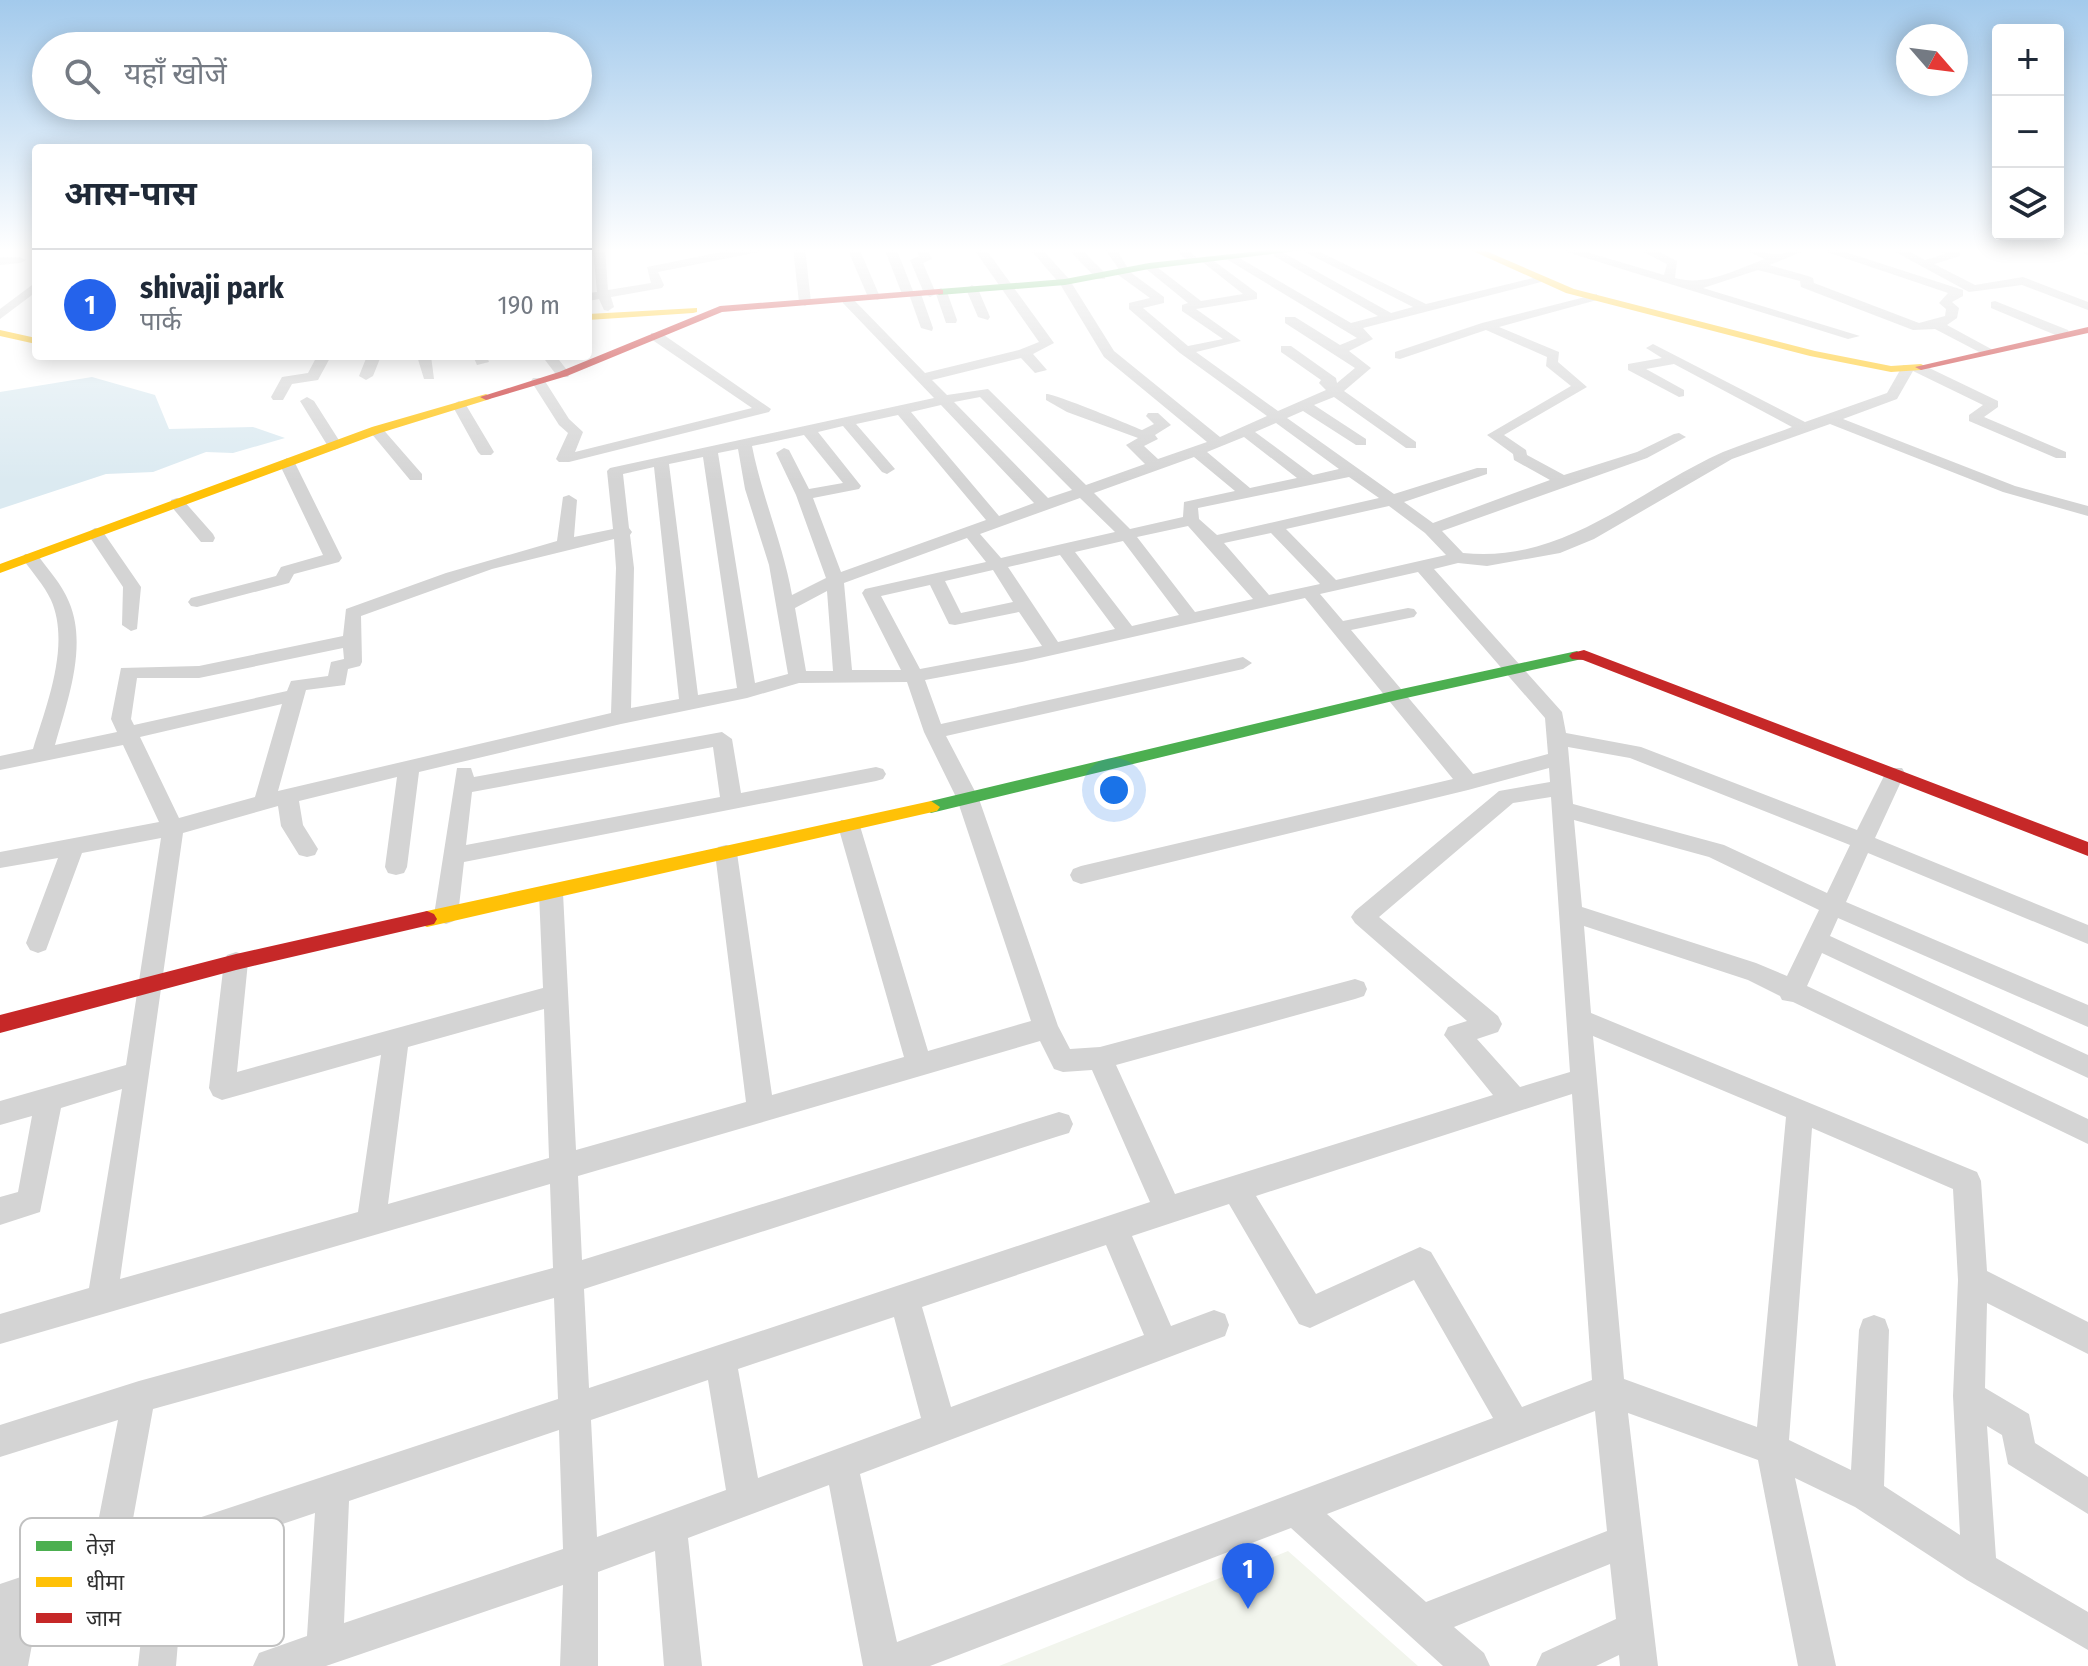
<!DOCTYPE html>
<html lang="hi">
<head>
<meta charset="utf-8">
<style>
	body { margin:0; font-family:"Fira Sans Condensed","Noto Sans Devanagari",sans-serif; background:#f2f2f3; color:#1f2937 }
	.controls { position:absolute; right:24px; top:24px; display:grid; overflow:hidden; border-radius:8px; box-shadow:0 4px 20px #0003 }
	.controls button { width:72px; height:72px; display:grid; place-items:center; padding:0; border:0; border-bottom:2px solid #e0e1e3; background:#fff; color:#1f2937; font:40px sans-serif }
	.compass { position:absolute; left:1896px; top:24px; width:72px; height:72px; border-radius:50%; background:#fff; box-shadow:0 4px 20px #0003; rotate:118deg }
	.you { position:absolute; left:1114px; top:790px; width:28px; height:28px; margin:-20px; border:6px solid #fff; border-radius:50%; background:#1a73e8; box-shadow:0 0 0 12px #1a73e833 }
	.badge { display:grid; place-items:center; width:52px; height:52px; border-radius:50%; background:#2563eb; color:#fff; font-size:26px; font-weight:700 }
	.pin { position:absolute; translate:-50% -66px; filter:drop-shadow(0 2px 4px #0008) }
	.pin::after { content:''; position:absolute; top:42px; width:28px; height:24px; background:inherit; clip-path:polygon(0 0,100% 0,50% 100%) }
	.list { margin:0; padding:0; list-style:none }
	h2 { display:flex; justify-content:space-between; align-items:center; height:104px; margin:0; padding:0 32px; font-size:34px }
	h2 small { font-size:26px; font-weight:400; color:#747a83 }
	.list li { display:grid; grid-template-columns:52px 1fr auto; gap:24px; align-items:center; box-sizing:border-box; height:112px; padding:0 32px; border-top:2px solid #e0e1e3 }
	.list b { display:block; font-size:30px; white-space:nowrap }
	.list p { margin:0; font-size:26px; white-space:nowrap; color:#747a83 }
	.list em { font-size:26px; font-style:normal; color:#747a83 }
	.icon { flex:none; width:44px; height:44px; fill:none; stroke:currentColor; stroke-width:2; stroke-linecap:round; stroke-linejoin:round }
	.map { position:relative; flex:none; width:2088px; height:1666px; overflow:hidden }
	.search { position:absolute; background:#fff; box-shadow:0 4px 20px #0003; left:32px; top:32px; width:560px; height:88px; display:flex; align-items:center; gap:20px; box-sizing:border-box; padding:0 28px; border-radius:44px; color:#747a83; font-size:30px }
	.panel { position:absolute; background:#fff; box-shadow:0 4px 20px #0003; left:32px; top:144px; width:560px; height:216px; border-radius:8px }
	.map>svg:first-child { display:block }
	.green { fill:#f2f5ed }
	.water { fill:#dbeaf1 }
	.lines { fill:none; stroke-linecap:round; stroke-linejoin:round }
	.street { fill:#d4d4d4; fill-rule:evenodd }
	.fast { fill:#4caf50; fill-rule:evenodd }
	.slow { fill:#ffc107; fill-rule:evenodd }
	.jam { fill:#c62828; fill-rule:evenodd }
	.key { fill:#fff; stroke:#c1c1c1; stroke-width:2 }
	.key-label { font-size:22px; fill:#303030 }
</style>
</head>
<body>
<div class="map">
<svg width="2088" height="1666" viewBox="0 0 2088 1666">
	<rect width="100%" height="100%" fill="#fff"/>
	<path class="green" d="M1288 1551 1418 1666H999Z"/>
	<path class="water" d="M92 377 155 395 169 429 253 427 285 438 233 453 206 452 153 472 106 474 0 509V392Z"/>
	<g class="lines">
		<path class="street" d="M593 248H605L608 290 651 283 647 267 721 252 719 248H779L658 272 664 285 662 288 611 297 614 307 608 311 604 310 599 299 588 301V293L597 292Z
			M793 248H805L811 302 805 306 799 302Z
			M847 248H859L880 297 878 300 868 297Z
			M884 248H896L913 291 921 294 933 328 932 331 921 328 910 297 902 294Z
			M915 248H927L932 259 923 263 935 291 941 288 947 292 957 320 956 323H946L936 294 930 297 924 293 910 260 919 256Z
			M973 248H985L1054 343 1033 354 1047 370 1035 373 1021 358 932 380 947 395 988 389 1086 485 1145 464 1126 445 1138 438 1067 412 1046 400V394C1053 393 1128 424 1142 430L1154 424 1146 416 1148 413H1158L1171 425 1155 435 1158 439 1144 446 1158 459 1207 442 1104 357 1060 284 1029 248H1041L1069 279 1114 351 1220 437 1267 416 1180 353 1129 309V303L1150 298 1117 274 1118 268 1104 248H1116L1130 272 1164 297V303L1143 308 1188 346 1223 339 1182 311V305L1188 303 1145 268V264H1153L1201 301 1243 294 1200 260 1210 258 1257 293V299L1196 309 1241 341 1196 352 1278 411 1326 390 1319 383 1321 380 1281 352V346H1291L1336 378 1337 383 1355 368 1285 323V317H1295L1340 345 1357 338 1228 260V256H1236L1351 323 1378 316 1274 256V252H1282L1391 313 1413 307 1297 248H1312L1426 304 1541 276V282L1363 328 1373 339 1349 351 1371 368 1344 391 1416 442V448H1406L1334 397 1314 405 1366 439V445H1356L1303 411 1287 418 1394 494 1477 468H1487V474L1404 502 1433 523 1550 480 1514 460 1513 454 1487 435 1571 386 1546 366 1547 357 1486 330 1400 359 1395 358V352L1482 323 1597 294V300L1499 327 1559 352 1558 362 1587 387 1504 435 1526 450 1527 455 1564 475 1637 452 1674 434 1679 433 1686 437 1647 458 1442 531 1463 553C1564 564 1636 491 1723 452 1745 443 1769 436 1792 427L1674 364 1646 369 1684 390V396L1679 397 1628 370V364L1662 358 1646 348 1653 344 1805 422 1887 393 1903 365H1923L1998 401V407L1984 417 2066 452V458H2056L1969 421V415L1983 405 1913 371 1897 399 1843 419 2015 486 2088 506V516L2003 492 1830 424 1732 459 1594 539 1560 553 1487 566 1458 563 1434 569 1562 712 1566 733 1641 747 1857 830 1888 768H1902L1905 773 1875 838 2088 925V944L1868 853 1846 902 2088 1005V1027L1838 918 1830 936 2088 1055V1078L1822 953 1807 986 2088 1119V1144L1793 1002 1782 1000 1780 996 1748 980 1584 926 1591 1013 1977 1172 1981 1181 1987 1271 2088 1322V1354L1987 1303 1985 1388 2029 1414 2035 1443 2088 1477V1514L2008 1464 2002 1435 1987 1426 1996 1558 2088 1612V1650L1967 1580 1855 1507 1795 1478 1836 1666H1798L1758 1460 1628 1413 1658 1666H1620L1619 1655 1596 1666H1536L1542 1653 1616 1619 1610 1564 1454 1627 1484 1653 1490 1666H1443L1291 1528 930 1666H863L829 1485 688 1538 702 1666H664L655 1551 598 1572V1666H560L563 1585 326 1666H253L259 1653 307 1636 315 1513 185 1557 176 1666H138L149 1569 39 1607 28 1666H0V1584L92 1553 118 1420 0 1457V1425L139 1381 553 1268 550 1184 0 1344V1314L89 1288 122 1089 61 1108 40 1212 0 1225V1197L18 1192 32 1116 0 1125V1101L126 1065 161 838 82 853 46 950 38 953 30 950 26 943 58 858 0 868V852L159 822 123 745 0 770V756L33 749C46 706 71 645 51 600 44 585 32 572 22 558L25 554H37C48 570 62 584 69 602 88 646 67 702 55 745L117 732 111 719 121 668 199 666 343 636 346 609 446 573 557 541 563 497 569 495 577 500 574 537 613 529 607 471 610 468 934 398 843 303V297H851L925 373 1019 350 1039 342ZM980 397 1072 490 1048 498 954 402ZM941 405 1034 503 999 516 911 412ZM898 415 986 520 841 572 813 498 859 489 861 486 818 432 843 426 882 472 887 474 895 469 856 424ZM1276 423 1339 469 1313 475 1255 432ZM804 435 843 483 809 489 789 450 784 448 776 453 796 495 826 578 792 595C783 544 762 497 752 446ZM1244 437 1297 478 1250 488 1207 452ZM738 449 745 489 769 565 788 674 755 683 718 453ZM703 457 737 688 698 695 669 464ZM1194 457 1235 491 1184 502 1183 517 1130 529 1094 493ZM654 467 679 699 631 708 634 568 630 535 632 532 629 528 623 474ZM1349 477 1379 498 1217 535 1199 519 1198 508ZM1080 498 1115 532 1001 558 980 534ZM1389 506 1425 533 1446 555 1336 580 1286 529ZM1188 526 1253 599 1195 612 1137 537ZM1271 533 1320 584 1269 595 1224 543ZM967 538 986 562 865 589 862 593 901 670H852L844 583ZM614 539 616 568 611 713 278 791 306 690 345 685 348 669 360 666 362 662 361 616 492 569ZM1123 541 1179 615 1132 626 1075 552ZM1060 555 1115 629 1058 642 1008 567ZM993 570 1013 602 961 613 945 581ZM1418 572 1545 718 1548 754 1473 774 1351 630 1414 617 1417 613 1414 609 1408 608 1343 621 1320 594ZM930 585 949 624 955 625 1019 612 1042 646 920 669 881 596ZM827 591 833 671H806L795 608ZM1305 598 1453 779 1081 866 1073 869 1070 875 1073 881 1081 884 1468 790 1549 768 1550 782 1499 791 1355 911 1351 917 1355 923 1467 1021 1448 1027 1444 1035 1493 1095 1175 1194 1116 1065 1355 999 1364 996 1367 989 1364 982 1355 979 1100 1047 1070 1049 1058 1026 979 799 946 736 1243 669 1252 663 1243 657 941 724 925 680 1022 662ZM343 648 344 659 331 662 328 676 291 681 287 691 134 725 131 719 137 678H199ZM907 682 924 732 957 799 1031 1021 928 1051 860 826 857 820H841L838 826 904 1057 772 1095 737 853 734 847 726 845 718 847 715 853 746 1102 576 1150 563 893 559 887 551 884 543 887 539 893 543 988 237 1072 248 962 245 955 236 952 227 955 224 962 209 1088 213 1096 222 1100 381 1055 358 1212 120 1279 183 833 278 806 281 826 299 855 307 857 315 855 318 849 303 825 299 801 397 777 385 867 388 873 396 875 404 873 407 867 419 772 621 724 747 698 799 683ZM282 704 255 797 179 818 140 737ZM1568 747 1630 758 1850 845 1827 893 1724 845 1573 804ZM1551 797 1570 1072 1520 1087 1477 1039 1498 1032 1502 1024 1498 1016 1379 917 1513 803ZM1574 820 1709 857 1819 910 1787 976 1756 963 1582 907ZM544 1009 549 1158 388 1204 408 1047ZM1593 1036 1786 1117 1757 1427 1624 1379ZM1040 1041 1054 1069 1063 1072 1092 1070 1150 1202 589 1388 584 1289 1059 1136 1069 1133 1073 1124 1069 1115 1059 1112 582 1260 578 1176ZM1572 1094 1592 1380 1522 1407 1431 1252 1420 1247 1316 1294 1256 1196ZM1812 1128 1953 1189 1958 1280 1953 1396 1960 1535 1884 1486 1889 1330 1885 1319 1874 1315 1863 1319 1859 1330 1851 1470 1789 1440ZM1229 1204 1299 1324 1310 1328 1414 1280 1493 1418 897 1642 860 1474 1225 1336 1229 1325 1225 1314 1214 1310 1171 1326 1132 1236ZM1106 1245 1144 1335 951 1407 922 1307ZM554 1298 558 1399 129 1541 153 1409ZM894 1317 921 1418 758 1478 738 1369ZM708 1380 726 1490 597 1537 591 1420ZM1595 1411 1607 1531 1426 1602 1327 1514ZM559 1430 563 1549 344 1623 349 1501Z
			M1067 248H1080L1105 273V279H1097Z
			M1154 248H1187L1200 261 1190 263 1178 252Z
			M1554 248H1573L1664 275 1667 264 1635 248H1651L1677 261 1675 278C1706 287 1737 269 1765 259L1739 248C1752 248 1769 255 1779 254 1791 252 1799 248 1812 248L1769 265 1808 276 1813 278 1814 283 1919 323 1945 316 1946 309 1939 303 1948 293 1815 248H1833L1963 290V296L1952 302 1959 308 1957 318 1947 325 1993 350 1981 353 1935 329 1913 330 1801 287 1800 281 1758 270 1703 288 1860 336 1848 339Z
			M1888 248H1903L1925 260 1945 254 1936 248 1960 252V256L1934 264 1975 285 2023 277 2088 302V310L2022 285 1969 292Z
			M2081 248H2088V255L2084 254Z
			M0 257H20L26 260 20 263 0 265Z
			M36 282V292L0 319V309Z
			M972 285 978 289 990 317 988 320 978 317 966 289Z
			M1995 301 2068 330 2069 333 2058 336 1991 308V302Z
			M651 333H661L771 409 769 412 569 462H559L556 459 568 433 559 425 531 381 533 378H543L569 419 583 432 575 452 752 408 651 339Z
			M317 356H331L318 380 292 384 283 400H273L271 397 282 377 308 373Z
			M367 356H381L373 376 366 380 359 376Z
			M417 356H431L434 379H424Z
			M473 356H487L489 362 477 365Z
			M542 356H556L570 374 568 377H558Z
			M307 397 314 401 342 445 339 448 334 450 329 448 300 401Z
			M459 401 466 405 494 452 491 455H481L478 452 452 405Z
			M376 426 381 427 422 474V480H410L371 433 369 430Z
			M287 458 295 463 342 558 339 562 294 574 289 583 197 607 191 606 188 602 191 598 276 576 281 567 323 555 279 463Z
			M177 498 183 500 213 534 215 538 213 542H201L171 506V500Z
			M95 528 101 529 141 587 137 629 131 631 122 625 123 587 87 533Z
			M722 732 732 739 741 793 876 767 883 769 886 774 883 779 876 781 464 862 458 915 454 921 446 924 438 921 434 915 457 768H471L474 777ZM713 747 720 797 466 845 472 792Z"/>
		<path class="fast" d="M1287 248H1320L1149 269 1065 285 939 295 934 292 939 289 1065 279 1149 263Z
			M1577 651 1585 656 1582 659 1397 700 931 813 922 807 931 801 1397 690Z"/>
		<path class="slow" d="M1466 248H1479L1574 289 1815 351 1891 366 1921 364 1927 367 1921 370 1891 372 1810 356 1566 293Z
			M697 308V312L693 313 588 320V314Z
			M0 330 36 338V344L0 336Z
			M486 394 492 397 490 399 380 433 0 573V564L372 427Z
			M931 801 940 807 937 811 427 927 420 924 417 919 420 914 427 911Z"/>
		<path class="jam" d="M939 289 943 290V294L722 312 567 376 486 400 480 397 559 372 720 306Z
			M2088 327V333L1921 370 1915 367Z
			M1584 650 2088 842V856L1583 660 1572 659 1569 656 1572 653Z
			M427 911 434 914 437 919 434 924 236 970 0 1033V1015L236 954Z"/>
	</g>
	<linearGradient id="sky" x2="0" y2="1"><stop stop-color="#a3caec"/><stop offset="0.52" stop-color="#fff"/><stop offset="1" stop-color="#fff" stop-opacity="0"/></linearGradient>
	<rect width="2088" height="481" fill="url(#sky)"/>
	<rect x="20" y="1518" width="264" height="128" rx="12" class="key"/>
	<rect x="36" y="1541" width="36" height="10" fill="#4caf50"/>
	<rect x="36" y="1577" width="36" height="10" fill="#ffc107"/>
	<rect x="36" y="1613" width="36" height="10" fill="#c62828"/>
	<g class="key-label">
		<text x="86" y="1554">तेज़</text>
		<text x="86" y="1590">धीमा</text>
		<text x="86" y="1626">जाम</text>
	</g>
</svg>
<div class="controls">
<button>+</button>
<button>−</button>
<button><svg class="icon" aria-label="layers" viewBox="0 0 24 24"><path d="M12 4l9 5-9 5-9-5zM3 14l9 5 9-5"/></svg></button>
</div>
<svg class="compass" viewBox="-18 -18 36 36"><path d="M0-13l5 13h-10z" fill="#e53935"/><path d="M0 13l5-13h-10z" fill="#747a83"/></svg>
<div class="you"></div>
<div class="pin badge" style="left:1248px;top:1609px">1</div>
<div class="search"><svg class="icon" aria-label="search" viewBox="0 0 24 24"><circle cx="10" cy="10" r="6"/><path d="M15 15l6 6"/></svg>यहाँ खोजें</div>
<section class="panel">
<h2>आस-पास<small></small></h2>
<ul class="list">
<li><span class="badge">1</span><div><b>shivaji park</b><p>पार्क</p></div><em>190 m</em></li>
</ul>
</section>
</div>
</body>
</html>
